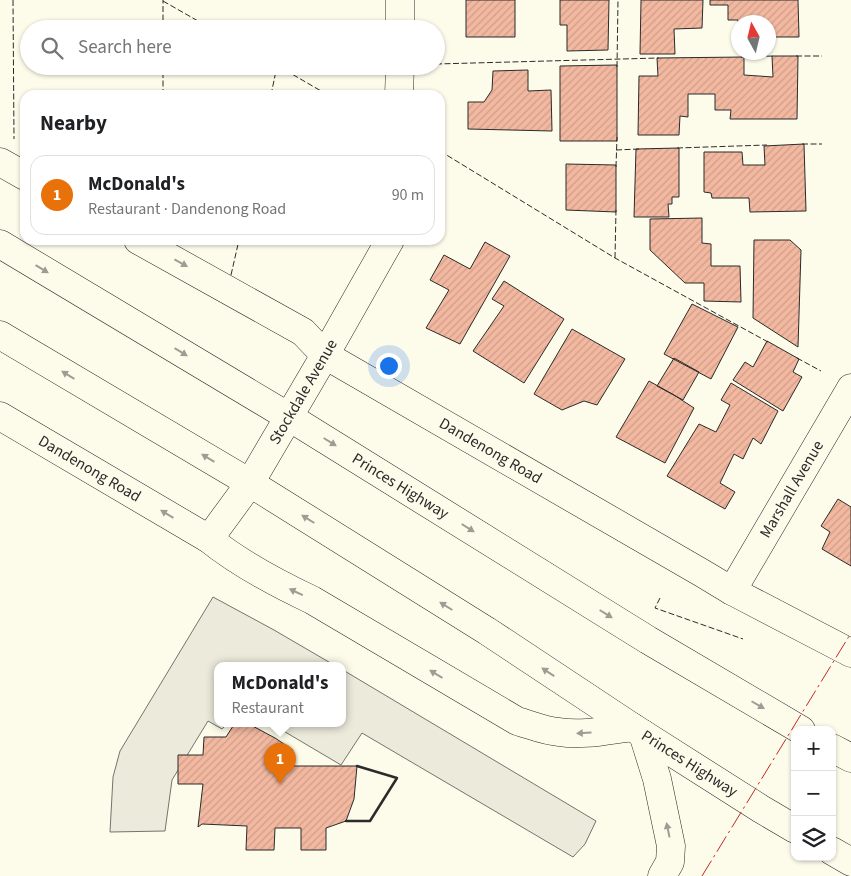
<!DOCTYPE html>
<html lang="en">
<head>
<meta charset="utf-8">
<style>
	body { margin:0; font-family:"Source Sans 3",sans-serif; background:#f6f6f6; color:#202124 }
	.controls { position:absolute; right:15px; bottom:15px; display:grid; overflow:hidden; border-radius:10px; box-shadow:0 1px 4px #0004 }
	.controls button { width:45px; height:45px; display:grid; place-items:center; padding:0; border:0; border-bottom:1px solid #e0e0e0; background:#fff; color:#202124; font:25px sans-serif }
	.compass { position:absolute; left:731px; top:15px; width:45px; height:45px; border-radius:50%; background:#fff; box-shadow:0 1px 4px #0004; rotate:352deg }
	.you { position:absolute; left:388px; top:365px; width:18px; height:18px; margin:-12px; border:4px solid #fff; border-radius:50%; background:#1a73e8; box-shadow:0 0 0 8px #1a73e833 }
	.badge { display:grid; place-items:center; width:32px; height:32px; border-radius:50%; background:#111827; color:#fff; font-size:16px; font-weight:700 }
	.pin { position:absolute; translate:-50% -41px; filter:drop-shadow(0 1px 2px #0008) }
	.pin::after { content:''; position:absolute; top:26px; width:18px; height:15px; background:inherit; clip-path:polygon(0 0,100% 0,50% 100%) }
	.popup { position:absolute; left:214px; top:662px; width:132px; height:65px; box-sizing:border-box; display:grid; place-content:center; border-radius:10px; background:#fff; filter:drop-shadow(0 1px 4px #0005); font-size:16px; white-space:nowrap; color:#757577 }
	.popup b { font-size:19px; color:#202124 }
	.popup::after { content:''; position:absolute; left:50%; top:100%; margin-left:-10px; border:10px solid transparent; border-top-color:#fff }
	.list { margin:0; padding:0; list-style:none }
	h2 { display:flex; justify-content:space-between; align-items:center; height:65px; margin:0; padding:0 20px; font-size:21px }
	h2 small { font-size:16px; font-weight:400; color:#757577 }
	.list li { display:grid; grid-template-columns:32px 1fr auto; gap:15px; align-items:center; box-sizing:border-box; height:80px; margin:0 10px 10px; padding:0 10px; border:1px solid #e0e0e0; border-radius:15px }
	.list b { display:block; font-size:19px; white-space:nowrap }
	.list p { margin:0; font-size:16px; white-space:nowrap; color:#757577 }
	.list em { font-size:16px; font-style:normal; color:#757577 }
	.icon { flex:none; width:28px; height:28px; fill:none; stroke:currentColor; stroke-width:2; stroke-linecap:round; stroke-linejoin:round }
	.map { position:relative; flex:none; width:851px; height:876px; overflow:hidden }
	.search { position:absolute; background:#fff; box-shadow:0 1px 4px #0004; left:20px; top:20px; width:425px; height:55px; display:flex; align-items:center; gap:12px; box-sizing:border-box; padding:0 18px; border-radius:28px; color:#757577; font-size:19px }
	.panel { position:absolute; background:#fff; box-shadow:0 1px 4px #0004; left:20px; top:90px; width:425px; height:155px; border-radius:15px }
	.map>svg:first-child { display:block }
	.parking { fill:#eceadb; stroke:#74746e }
	.building { fill:url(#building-hatch); stroke:#2b2b2b }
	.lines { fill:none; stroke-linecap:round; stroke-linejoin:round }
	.street-casing { stroke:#2b2b2b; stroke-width:29 }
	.highway-casing { stroke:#2b2b2b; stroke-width:29 }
	.street { stroke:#fdfbea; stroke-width:28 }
	.highway { stroke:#fdfbea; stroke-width:28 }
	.fence { stroke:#2b2b2b; stroke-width:1; stroke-dasharray:6 2.5; stroke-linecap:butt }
	.wall { stroke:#2b2b2b; stroke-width:2.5 }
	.power { stroke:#c62828; stroke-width:1; stroke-dasharray:18 4 2.5 4; stroke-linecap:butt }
	.oneway { fill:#9e9d94 }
	.labels { text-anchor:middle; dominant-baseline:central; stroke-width:4; stroke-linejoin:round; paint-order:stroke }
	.street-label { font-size:16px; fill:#2b2b2b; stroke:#fdfbea }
</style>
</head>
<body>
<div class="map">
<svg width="851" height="876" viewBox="0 0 851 876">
	<defs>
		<pattern id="building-hatch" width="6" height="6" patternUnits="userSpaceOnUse" patternTransform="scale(1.25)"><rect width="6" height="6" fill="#f2b8a0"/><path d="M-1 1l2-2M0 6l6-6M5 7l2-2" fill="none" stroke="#d09e8a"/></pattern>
	</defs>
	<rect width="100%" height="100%" fill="#fdfbea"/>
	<path class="parking" d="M213 597 274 630 334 665H218V723H228L222 729 208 721 172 780 165 831 110 832 113 777 120 751Z
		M343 670 596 821 585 844 573 857 362 733 341 765 270 723H342Z"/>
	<path class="building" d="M466 0H515V37H466Z
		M560 0H609L608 50 567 51V25H560Z
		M641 0H703L702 28 674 29 675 54H640Z
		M710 0H798L799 37H768V22H738V36V20H728V5H710Z
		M772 56H798L797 119H730L731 110H715V94H688V117L680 116 679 135H638L639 76H658L657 58 744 57V75L773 77Z
		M617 65V141H560V66Z
		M528 70V91L551 90 552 131 468 129V102H484L492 90 493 71Z
		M804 144 806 211 750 212 749 198H712L711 193 704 192V152H742L743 165H765L764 146Z
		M679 148V197H672V204H668L669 217H634L636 149Z
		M566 164 616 165V212L566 210Z
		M702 218V243L711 244V266H740L741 302 704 301V283H685L650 250V219Z
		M754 240H790L801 250 798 347 753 318Z
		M485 242 510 256 460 344 426 328 449 290 430 280 444 255 470 269Z
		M504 281 564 319 524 383 473 351 504 306 492 299Z
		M692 304 738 327 711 379 664 354Z
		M572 329 625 359 597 405 584 401 562 410 534 394Z
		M767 341 799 359 793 372 802 377 783 411 733 380 745 362 753 367Z
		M674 358 699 372 683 400 657 386Z
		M649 381 674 395 694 408 665 463 616 437Z
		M731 383 778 411 761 444 753 438 743 459 734 454 720 483 735 492 725 509 667 476 699 424 716 432 730 405 721 400Z
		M838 499 851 507V566L822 549 830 532 821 526Z
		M235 723H247L275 738 293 750 285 766H357L354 799 346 821 326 828V850H301V828H275L274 850H246L247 826 202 824 198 827 203 784H178V755H203L204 737H226Z"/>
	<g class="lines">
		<g class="street-casing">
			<g id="street">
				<path d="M400 29V0"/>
				<path d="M399 95 400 66"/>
				<path d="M0 162 25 176"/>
				<path id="s1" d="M138 240 303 332 325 355 702 573 732 591 851 653"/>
				<path id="s2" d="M0 416 209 539C240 564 276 583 312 600L517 721C531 725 545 731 559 732 583 736 608 730 632 727"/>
				<path id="s3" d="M209 539 250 483 325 355 390 240"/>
				<path id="s4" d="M732 591 851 388"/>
			</g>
		</g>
		<g class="highway-casing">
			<g id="highway">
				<path id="s5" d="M0 244 289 417 648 640 801 730"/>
				<path id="s6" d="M0 335 250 483 487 631 632 727 761 809 795 829"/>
				<path d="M643 734 657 779 671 846 670 862 662 876"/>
				<path d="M832 748 851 758"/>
				<path d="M832 851 851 862"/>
			</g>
		</g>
		<use href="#street" class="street"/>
		<use href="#highway" class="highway"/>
		<path class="fence" d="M13 0 14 139
			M163 1 212 29
			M163 29V0
			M796 56H822
			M741 57 774 56
			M436 64 659 58
			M278 66 328 95
			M617 67 618 0
			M163 95V66
			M271 95 277 66
			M802 144H822
			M677 148 767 145
			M616 150 639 149
			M440 151 615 258 768 342
			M616 167 617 137
			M615 258 616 210
			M231 275 239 240
			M797 358 821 371
			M660 598 655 608 743 639"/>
		<path class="wall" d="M346 821H370L397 778 357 766"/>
		<path class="power" d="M702 876 851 633"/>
	</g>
	<defs><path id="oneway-solid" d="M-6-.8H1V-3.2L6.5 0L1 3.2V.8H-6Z" transform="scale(1.25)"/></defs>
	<g class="oneway">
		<use href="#oneway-solid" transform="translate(181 263) rotate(29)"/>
		<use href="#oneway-solid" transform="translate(42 269) rotate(31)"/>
		<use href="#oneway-solid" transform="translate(181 352) rotate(31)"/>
		<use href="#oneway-solid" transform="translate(68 375) rotate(-149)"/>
		<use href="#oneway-solid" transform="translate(330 442) rotate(32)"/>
		<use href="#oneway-solid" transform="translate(208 458) rotate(-149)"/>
		<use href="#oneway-solid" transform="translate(167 514) rotate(-149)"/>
		<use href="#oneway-solid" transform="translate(308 519) rotate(-148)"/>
		<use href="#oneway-solid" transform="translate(468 528) rotate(32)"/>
		<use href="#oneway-solid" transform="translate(296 592) rotate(-155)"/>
		<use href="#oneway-solid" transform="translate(446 606) rotate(-148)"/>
		<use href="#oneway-solid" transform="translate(606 614) rotate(32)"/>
		<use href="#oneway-solid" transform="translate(548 672) rotate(-147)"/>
		<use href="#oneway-solid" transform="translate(436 674) rotate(-149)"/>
		<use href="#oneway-solid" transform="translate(758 705) rotate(30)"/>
		<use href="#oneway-solid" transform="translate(584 733) rotate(177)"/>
		<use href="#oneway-solid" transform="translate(668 830) rotate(-102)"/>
	</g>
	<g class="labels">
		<g class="street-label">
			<text stroke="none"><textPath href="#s3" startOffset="175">Stockdale Avenue</textPath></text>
			<text stroke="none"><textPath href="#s1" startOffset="412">Dandenong Road</textPath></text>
			<text stroke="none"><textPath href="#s2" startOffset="104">Dandenong Road</textPath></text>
			<text stroke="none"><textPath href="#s5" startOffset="468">Princes Highway</textPath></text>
			<text stroke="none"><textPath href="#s4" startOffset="118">Marshall Avenue</textPath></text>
			<text stroke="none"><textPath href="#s6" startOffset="812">Princes Highway</textPath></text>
		</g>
	</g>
</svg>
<div class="controls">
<button>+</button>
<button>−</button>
<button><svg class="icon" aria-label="layers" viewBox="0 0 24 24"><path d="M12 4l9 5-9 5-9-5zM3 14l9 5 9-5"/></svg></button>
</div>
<svg class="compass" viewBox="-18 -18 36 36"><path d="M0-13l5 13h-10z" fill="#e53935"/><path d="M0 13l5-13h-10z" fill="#757577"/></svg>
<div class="you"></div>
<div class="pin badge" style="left:280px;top:784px;background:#e8710a">1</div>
<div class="popup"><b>McDonald's</b>Restaurant</div>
<div class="search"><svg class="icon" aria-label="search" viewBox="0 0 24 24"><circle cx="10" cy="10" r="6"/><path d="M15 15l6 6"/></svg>Search here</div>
<section class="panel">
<h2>Nearby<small></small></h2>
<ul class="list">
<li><span class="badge" style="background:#e8710a">1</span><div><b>McDonald's</b><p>Restaurant · Dandenong Road</p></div><em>90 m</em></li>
</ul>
</section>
</div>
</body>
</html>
